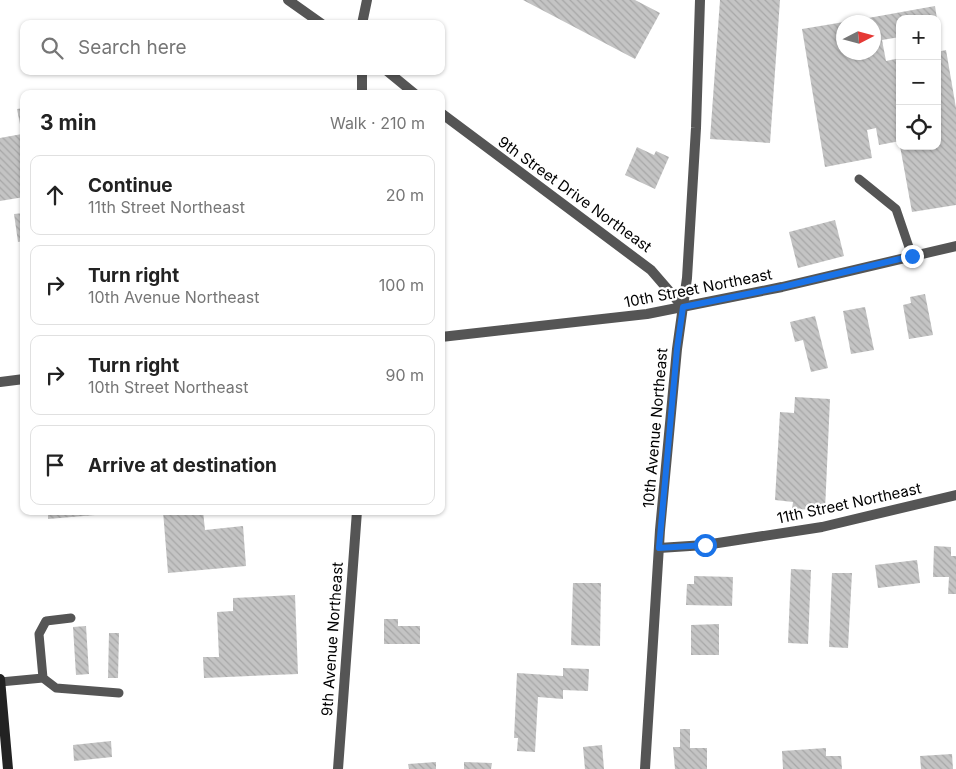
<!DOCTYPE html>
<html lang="en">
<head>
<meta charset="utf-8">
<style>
	body { margin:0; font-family:Inter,sans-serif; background:#f6f6f6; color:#222 }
	.controls { position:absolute; right:15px; top:15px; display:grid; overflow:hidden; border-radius:10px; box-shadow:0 1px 4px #0004 }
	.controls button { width:45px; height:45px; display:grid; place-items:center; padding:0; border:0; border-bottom:1px solid #e0e0e0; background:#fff; color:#222; font:25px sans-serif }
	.compass { position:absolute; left:836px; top:15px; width:45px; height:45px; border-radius:50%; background:#fff; box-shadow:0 1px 4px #0004; rotate:84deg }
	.stop { position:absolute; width:15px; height:15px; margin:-11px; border:4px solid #1a73e8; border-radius:50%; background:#fff }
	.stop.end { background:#1a73e8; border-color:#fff; box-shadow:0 1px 5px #0008 }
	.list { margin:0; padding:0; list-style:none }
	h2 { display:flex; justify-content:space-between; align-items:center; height:65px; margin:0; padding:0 20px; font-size:21px }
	h2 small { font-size:16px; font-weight:400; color:#767676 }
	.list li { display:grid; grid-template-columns:32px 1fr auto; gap:15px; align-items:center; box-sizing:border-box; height:80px; margin:0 10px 10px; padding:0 10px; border:1px solid #e0e0e0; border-radius:10px }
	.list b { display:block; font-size:19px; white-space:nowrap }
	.list p { margin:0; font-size:16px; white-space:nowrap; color:#767676 }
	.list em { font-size:16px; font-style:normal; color:#767676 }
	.icon { flex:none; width:28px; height:28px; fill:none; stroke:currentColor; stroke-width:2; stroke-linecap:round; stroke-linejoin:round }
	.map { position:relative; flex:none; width:956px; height:769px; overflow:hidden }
	.search { position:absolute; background:#fff; box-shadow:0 1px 4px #0004; left:20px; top:20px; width:425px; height:55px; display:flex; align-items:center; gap:12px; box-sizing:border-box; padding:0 18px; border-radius:10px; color:#767676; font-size:19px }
	.panel { position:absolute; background:#fff; box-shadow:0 1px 4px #0004; left:20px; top:90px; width:425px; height:425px; border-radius:10px }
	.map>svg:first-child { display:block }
	.building { fill:url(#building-back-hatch) }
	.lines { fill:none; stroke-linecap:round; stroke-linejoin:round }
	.lane { stroke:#555; stroke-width:9 }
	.street { stroke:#555; stroke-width:10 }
	.secondary { stroke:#222; stroke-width:10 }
	.route { stroke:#1a73e8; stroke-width:6 }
	.labels { text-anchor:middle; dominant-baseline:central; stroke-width:4.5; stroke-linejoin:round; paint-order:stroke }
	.street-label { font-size:15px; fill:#000; stroke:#fff }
</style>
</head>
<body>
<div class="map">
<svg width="956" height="769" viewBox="0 0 956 769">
	<defs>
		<pattern id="building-back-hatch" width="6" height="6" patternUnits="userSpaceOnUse" patternTransform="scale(1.25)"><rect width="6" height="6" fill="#c4c4c4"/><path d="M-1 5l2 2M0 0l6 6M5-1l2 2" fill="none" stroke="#a7a7a7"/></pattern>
	</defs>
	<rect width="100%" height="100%" fill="#fff"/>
	<path class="building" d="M523 0H635L660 13 635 59Z
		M720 0H780L770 143 710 139Z
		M935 6 937 19H900V37L882 40 886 61 900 58V141L879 145 876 128 867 130 872 158 825 167 802 29 844 22V52H874V22H846Z
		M946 50 956 108V205L912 212 900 146H937V52Z
		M24 108V197L0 201V138L22 134 17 109Z
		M637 147 654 155 656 151 669 157 655 189 625 175Z
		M24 213V241L18 242 14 214Z
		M835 220 844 256 798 268 789 232Z
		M925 294 933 335 909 339 903 305 911 303 910 297Z
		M865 307 874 350 851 354 843 311Z
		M815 316 828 368 811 372 803 340 795 342 790 322Z
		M795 397 830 399 825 510 792 509 793 502 775 500 780 412 794 413Z
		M48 511H94L95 515 48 519Z
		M163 511H203L205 530 243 526 246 566 168 573Z
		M934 546 951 547V556H956V594H948L949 577H933Z
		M917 560 920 583 878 588 875 565Z
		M791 569 811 570 808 644 788 643Z
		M832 573H852L848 648 829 647Z
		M694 576 733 577 732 606 686 605 687 584H694Z
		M573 583H601L600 646 571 645Z
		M295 595 298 674 204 678 203 657H219L217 612 233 611V598Z
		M384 619H398V626H420V644H384Z
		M719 624V655H691V625Z
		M86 626 89 674 76 675 73 627Z
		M109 633H119L118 678H108Z
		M563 668 589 669 588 691 563 690V699L538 697 535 752 517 751 518 738H514L517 673 563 676Z
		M680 729H690V748H707V769H675L673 747H680Z
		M111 741 112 757 74 761 73 745Z
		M602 745 604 769H585L583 747Z
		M826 748V756H841L842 769H783L782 751Z
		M952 754 953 769H921L920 756Z
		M436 762V769H409L408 764Z
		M464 762 492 763 491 769H464Z"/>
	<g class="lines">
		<path class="lane" d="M859 179 896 209 912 256
			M43 678 56 688 119 693
			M0 682 43 678 39 634 46 621 71 618"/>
		<path class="street" d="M288 0 322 24
			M362 24 367 0
			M362 71V94
			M387 71 415 94
			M441 113 651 270 683 307
			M441 337 647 314 782 287 956 246
			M0 382 24 379
			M659 548 705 545 822 527 956 495
			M338 769 357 511
			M645 769 660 530 677 349 687 278 696 128 700 0"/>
		<path class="secondary" d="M0 679 8 769"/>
	</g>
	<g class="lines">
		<path class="route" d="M705 545 659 548 677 349 683 307 782 287 912 256"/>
	</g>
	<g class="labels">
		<g class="street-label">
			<text transform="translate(575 194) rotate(36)">9th Street Drive Northeast</text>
			<text transform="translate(698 288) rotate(-11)">10th Street Northeast</text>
			<text transform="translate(655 428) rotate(-85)">10th Avenue Northeast</text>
			<text transform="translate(849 503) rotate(-12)">11th Street Northeast</text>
			<text transform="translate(332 639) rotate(-86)">9th Avenue Northeast</text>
		</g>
	</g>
</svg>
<div class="controls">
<button>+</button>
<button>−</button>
<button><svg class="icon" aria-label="locate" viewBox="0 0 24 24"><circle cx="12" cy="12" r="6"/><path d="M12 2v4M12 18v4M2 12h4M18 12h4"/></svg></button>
</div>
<svg class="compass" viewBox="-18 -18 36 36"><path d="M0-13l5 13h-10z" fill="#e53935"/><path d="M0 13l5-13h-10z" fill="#767676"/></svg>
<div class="stop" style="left:705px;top:545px"></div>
<div class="stop end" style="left:912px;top:256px"></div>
<div class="search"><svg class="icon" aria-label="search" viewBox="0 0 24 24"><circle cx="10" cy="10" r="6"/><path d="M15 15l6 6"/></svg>Search here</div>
<section class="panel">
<h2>3 min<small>Walk · 210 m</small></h2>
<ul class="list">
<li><svg class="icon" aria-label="ahead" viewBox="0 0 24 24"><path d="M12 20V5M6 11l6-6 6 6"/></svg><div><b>Continue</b><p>11th Street Northeast</p></div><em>20 m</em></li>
<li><svg class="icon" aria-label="right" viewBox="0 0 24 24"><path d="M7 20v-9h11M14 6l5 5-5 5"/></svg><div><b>Turn right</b><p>10th Avenue Northeast</p></div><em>100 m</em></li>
<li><svg class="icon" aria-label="right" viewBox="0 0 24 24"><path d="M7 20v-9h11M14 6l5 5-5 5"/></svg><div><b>Turn right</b><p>10th Street Northeast</p></div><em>90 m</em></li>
<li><svg class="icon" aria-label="arrive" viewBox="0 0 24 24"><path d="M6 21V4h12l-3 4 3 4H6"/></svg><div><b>Arrive at destination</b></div></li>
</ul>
</section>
</div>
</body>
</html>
